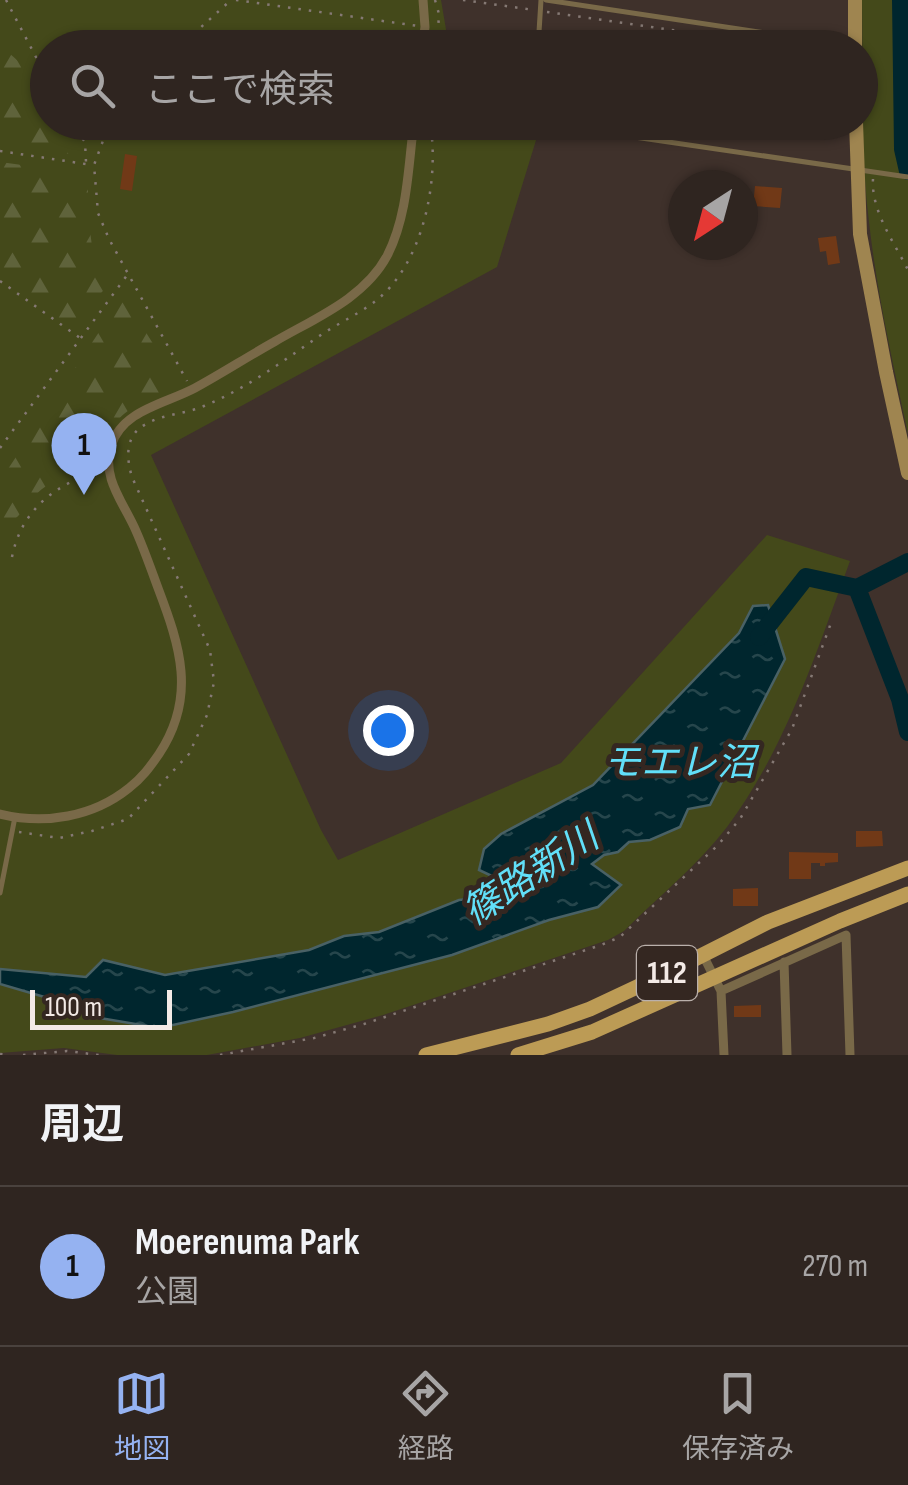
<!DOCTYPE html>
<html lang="ja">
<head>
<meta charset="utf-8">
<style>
	body { margin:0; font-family:"Sofia Sans Condensed","Noto Sans JP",sans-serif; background:#372d29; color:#f1f3f6 }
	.compass { position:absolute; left:668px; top:170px; width:90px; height:90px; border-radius:50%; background:#2f2520; box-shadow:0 2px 8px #0004; rotate:216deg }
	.scale { position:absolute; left:30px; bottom:25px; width:142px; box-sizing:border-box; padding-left:10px; border:5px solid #f3eae6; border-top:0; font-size:28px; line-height:35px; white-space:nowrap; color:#f3eae6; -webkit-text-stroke:8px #342721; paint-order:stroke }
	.you { position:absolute; left:388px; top:730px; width:35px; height:35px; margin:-25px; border:8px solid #fff; border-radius:50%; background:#1a73e8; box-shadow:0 0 0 15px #1a73e833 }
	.badge { display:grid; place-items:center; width:65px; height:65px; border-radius:50%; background:#95b2f1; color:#111; font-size:32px; font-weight:700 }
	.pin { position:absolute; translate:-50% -82px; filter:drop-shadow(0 2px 5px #0008) }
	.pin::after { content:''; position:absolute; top:52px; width:35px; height:30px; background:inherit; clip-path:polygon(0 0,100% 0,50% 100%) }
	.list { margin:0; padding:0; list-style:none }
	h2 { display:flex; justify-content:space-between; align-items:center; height:130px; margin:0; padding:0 40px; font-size:42px }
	h2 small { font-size:32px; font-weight:400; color:#a7a5a5 }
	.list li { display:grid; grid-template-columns:65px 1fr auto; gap:30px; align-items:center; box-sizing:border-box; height:160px; padding:0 40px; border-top:2px solid #4a423e }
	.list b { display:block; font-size:38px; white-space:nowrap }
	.list p { margin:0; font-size:32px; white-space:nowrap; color:#a7a5a5 }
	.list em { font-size:32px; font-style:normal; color:#a7a5a5 }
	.icon { flex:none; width:55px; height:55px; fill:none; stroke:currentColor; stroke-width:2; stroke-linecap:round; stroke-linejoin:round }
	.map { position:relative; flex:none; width:908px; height:1055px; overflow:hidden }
	.search { position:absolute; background:#2f2520; box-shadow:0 2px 8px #0004; left:30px; right:30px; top:30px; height:110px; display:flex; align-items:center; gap:25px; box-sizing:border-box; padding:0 35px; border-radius:55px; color:#a7a5a5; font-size:38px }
	.sheet { height:290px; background:#2f2520 }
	nav { display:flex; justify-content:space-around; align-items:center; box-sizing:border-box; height:140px; border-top:2px solid #4a423e; background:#2f2520; font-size:28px; color:#a7a5a5 }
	nav a { display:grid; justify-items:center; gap:5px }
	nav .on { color:#95b2f1 }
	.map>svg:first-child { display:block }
	.green { fill:#44491a }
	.forest { fill:url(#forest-firs) }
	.water { fill:url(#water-ripples); stroke:#496165; stroke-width:2.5 }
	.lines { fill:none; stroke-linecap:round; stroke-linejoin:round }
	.river { stroke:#00262e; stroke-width:18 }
	.building { fill:#713917 }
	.path { stroke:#857974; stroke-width:2.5; stroke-dasharray:2.5 8; stroke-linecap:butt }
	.lane { stroke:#796948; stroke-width:5 }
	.street { stroke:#796948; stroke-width:9 }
	.secondary { stroke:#9f8550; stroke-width:14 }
	.primary { stroke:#bc9b55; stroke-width:15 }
	.labels { text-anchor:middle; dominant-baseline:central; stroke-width:10; stroke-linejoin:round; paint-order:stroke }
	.shield { fill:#342721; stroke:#bab0ab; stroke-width:2.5 }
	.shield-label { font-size:32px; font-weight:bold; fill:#f3eae6 }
	.water-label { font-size:38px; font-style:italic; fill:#61dff8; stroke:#342721 }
</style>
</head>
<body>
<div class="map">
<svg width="908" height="1055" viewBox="0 0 908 1055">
	<defs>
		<pattern id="forest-firs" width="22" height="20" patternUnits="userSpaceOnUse" patternTransform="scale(2.5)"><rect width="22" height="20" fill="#44491a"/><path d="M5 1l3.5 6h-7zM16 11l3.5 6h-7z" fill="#5f633b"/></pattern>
		<pattern id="water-ripples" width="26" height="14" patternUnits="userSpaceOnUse" patternTransform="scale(2.5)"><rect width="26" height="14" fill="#00262e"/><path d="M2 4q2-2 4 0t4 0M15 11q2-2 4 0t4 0" fill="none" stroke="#26464c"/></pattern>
	</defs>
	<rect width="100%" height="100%" fill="#3f312b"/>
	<path class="green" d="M0 0H441L449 47 48 48V122H440L439 133 453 123 489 122 537 137 497 267 151 455 321 830 338 860 561 763 767 535 850 561C816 653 786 748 727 827 698 865 658 897 624 931L608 940 383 1015 300 1038 207 1055H117L64 1048 0 1053Z
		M862 0H908V434C893 363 877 294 869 222 860 149 863 74 862 0Z"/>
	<path class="forest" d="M0 45 26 68 47 95 48 122 60 123 71 154 0 144Z
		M0 162 88 174V216L92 246 114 278 71 328 0 278Z
		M123 296 179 385C137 405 104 412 103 466 83 471 58 476 42 489 25 503 22 520 0 527V481Z"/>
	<path class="water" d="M768 605 785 659 710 805 688 809 680 827 650 840 629 842 618 852 604 855 592 864 621 885 598 907 549 920 452 955 233 1012 159 1028 94 1017 75 1006 0 984V969L86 977 103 960 165 975 309 950 344 936 379 932 459 900 480 898 509 884 479 870 484 849 501 834 593 785 739 633 753 606Z"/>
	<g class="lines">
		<path class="river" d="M901 0 903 149 908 171
			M857 588 900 699 908 732
			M857 588 908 562
			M759 637 806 577 857 588"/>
	</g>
	<path class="building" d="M125 154 137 156 132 191 120 189Z
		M755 186 782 188 780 208 753 206Z
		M836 236 840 263 828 265 826 251 820 252 818 238Z
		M856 831H882L883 846 856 847Z
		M789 852 838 853V862L825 863V866H820V863H811V879H789Z
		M758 888V906H733V889Z
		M761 1005V1017H734V1006Z"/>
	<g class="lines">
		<path class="path" d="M6 0 48 80
			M236 0 418 26
			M435 0 439 14 437 48
			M463 0 534 10
			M547 12 798 48
			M178 48 231 0
			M70 122 85 142 86 162
			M110 122 94 165 98 213 109 239 187 381
			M0 151 92 165
			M873 179C871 211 894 242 908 270
			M0 281 80 338
			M0 448 128 274
			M12 557C21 510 57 482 102 471
			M19 832 59 838 92 831 128 819 189 754 207 715 214 682 210 650 132 477C126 457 125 435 146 424 163 414 186 414 204 406 245 389 279 364 315 339 333 326 355 316 373 303 423 266 440 181 430 122
			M0 1054 8 1055
			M23 1055 67 1051 99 1055
			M220 1055 314 1038 364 1024 601 945 620 937 718 845 740 819 792 729 831 623"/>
		<path class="lane" d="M546 0 852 46
			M538 48 541 0
			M532 122 908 177
			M0 893 15 817"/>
		<path class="street" d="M422 48 425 27 423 0
			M0 814C45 825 93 817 129 788 142 778 150 767 159 754 197 697 180 646 158 588 151 569 144 549 136 531 124 503 101 478 111 446 122 410 165 404 195 388 221 374 247 357 274 342 313 319 364 299 387 256 408 215 408 167 414 122
			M703 955 721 991 724 1055
			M784 962 787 1055
			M721 991 846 935 850 1055"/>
		<path class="secondary" d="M855 0V48
			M856 122 860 234 886 372 908 473"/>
		<path class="primary" d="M426 1055 548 1024 590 1009 671 971 768 922 908 868
			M518 1055 592 1032 840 921 908 894"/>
	</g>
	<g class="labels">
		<rect class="shield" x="637" y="946" width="60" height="54" rx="8"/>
		<g class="shield-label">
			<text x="667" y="973">112</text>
		</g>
		<g class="water-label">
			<text x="679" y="763">モエレ沼</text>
			<text transform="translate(531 875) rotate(-33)">篠路新川</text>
		</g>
	</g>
</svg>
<svg class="compass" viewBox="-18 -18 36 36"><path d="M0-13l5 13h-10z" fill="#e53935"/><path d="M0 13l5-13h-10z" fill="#a7a5a5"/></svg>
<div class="scale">100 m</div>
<div class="you"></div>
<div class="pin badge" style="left:84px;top:495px">1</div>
<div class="search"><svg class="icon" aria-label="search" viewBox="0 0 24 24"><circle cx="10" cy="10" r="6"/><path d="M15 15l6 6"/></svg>ここで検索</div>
</div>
<section class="sheet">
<h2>周辺<small></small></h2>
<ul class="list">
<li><span class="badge">1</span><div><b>Moerenuma Park</b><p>公園</p></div><em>270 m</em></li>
</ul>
</section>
<nav>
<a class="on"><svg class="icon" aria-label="map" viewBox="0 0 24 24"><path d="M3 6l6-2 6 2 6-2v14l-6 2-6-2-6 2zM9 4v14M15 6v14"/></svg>地図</a>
<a><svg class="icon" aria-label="directions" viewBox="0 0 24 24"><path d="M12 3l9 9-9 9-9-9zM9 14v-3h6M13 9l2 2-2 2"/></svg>経路</a>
<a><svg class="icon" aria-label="saved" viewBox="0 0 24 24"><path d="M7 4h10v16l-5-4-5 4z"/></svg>保存済み</a>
</nav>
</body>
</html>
